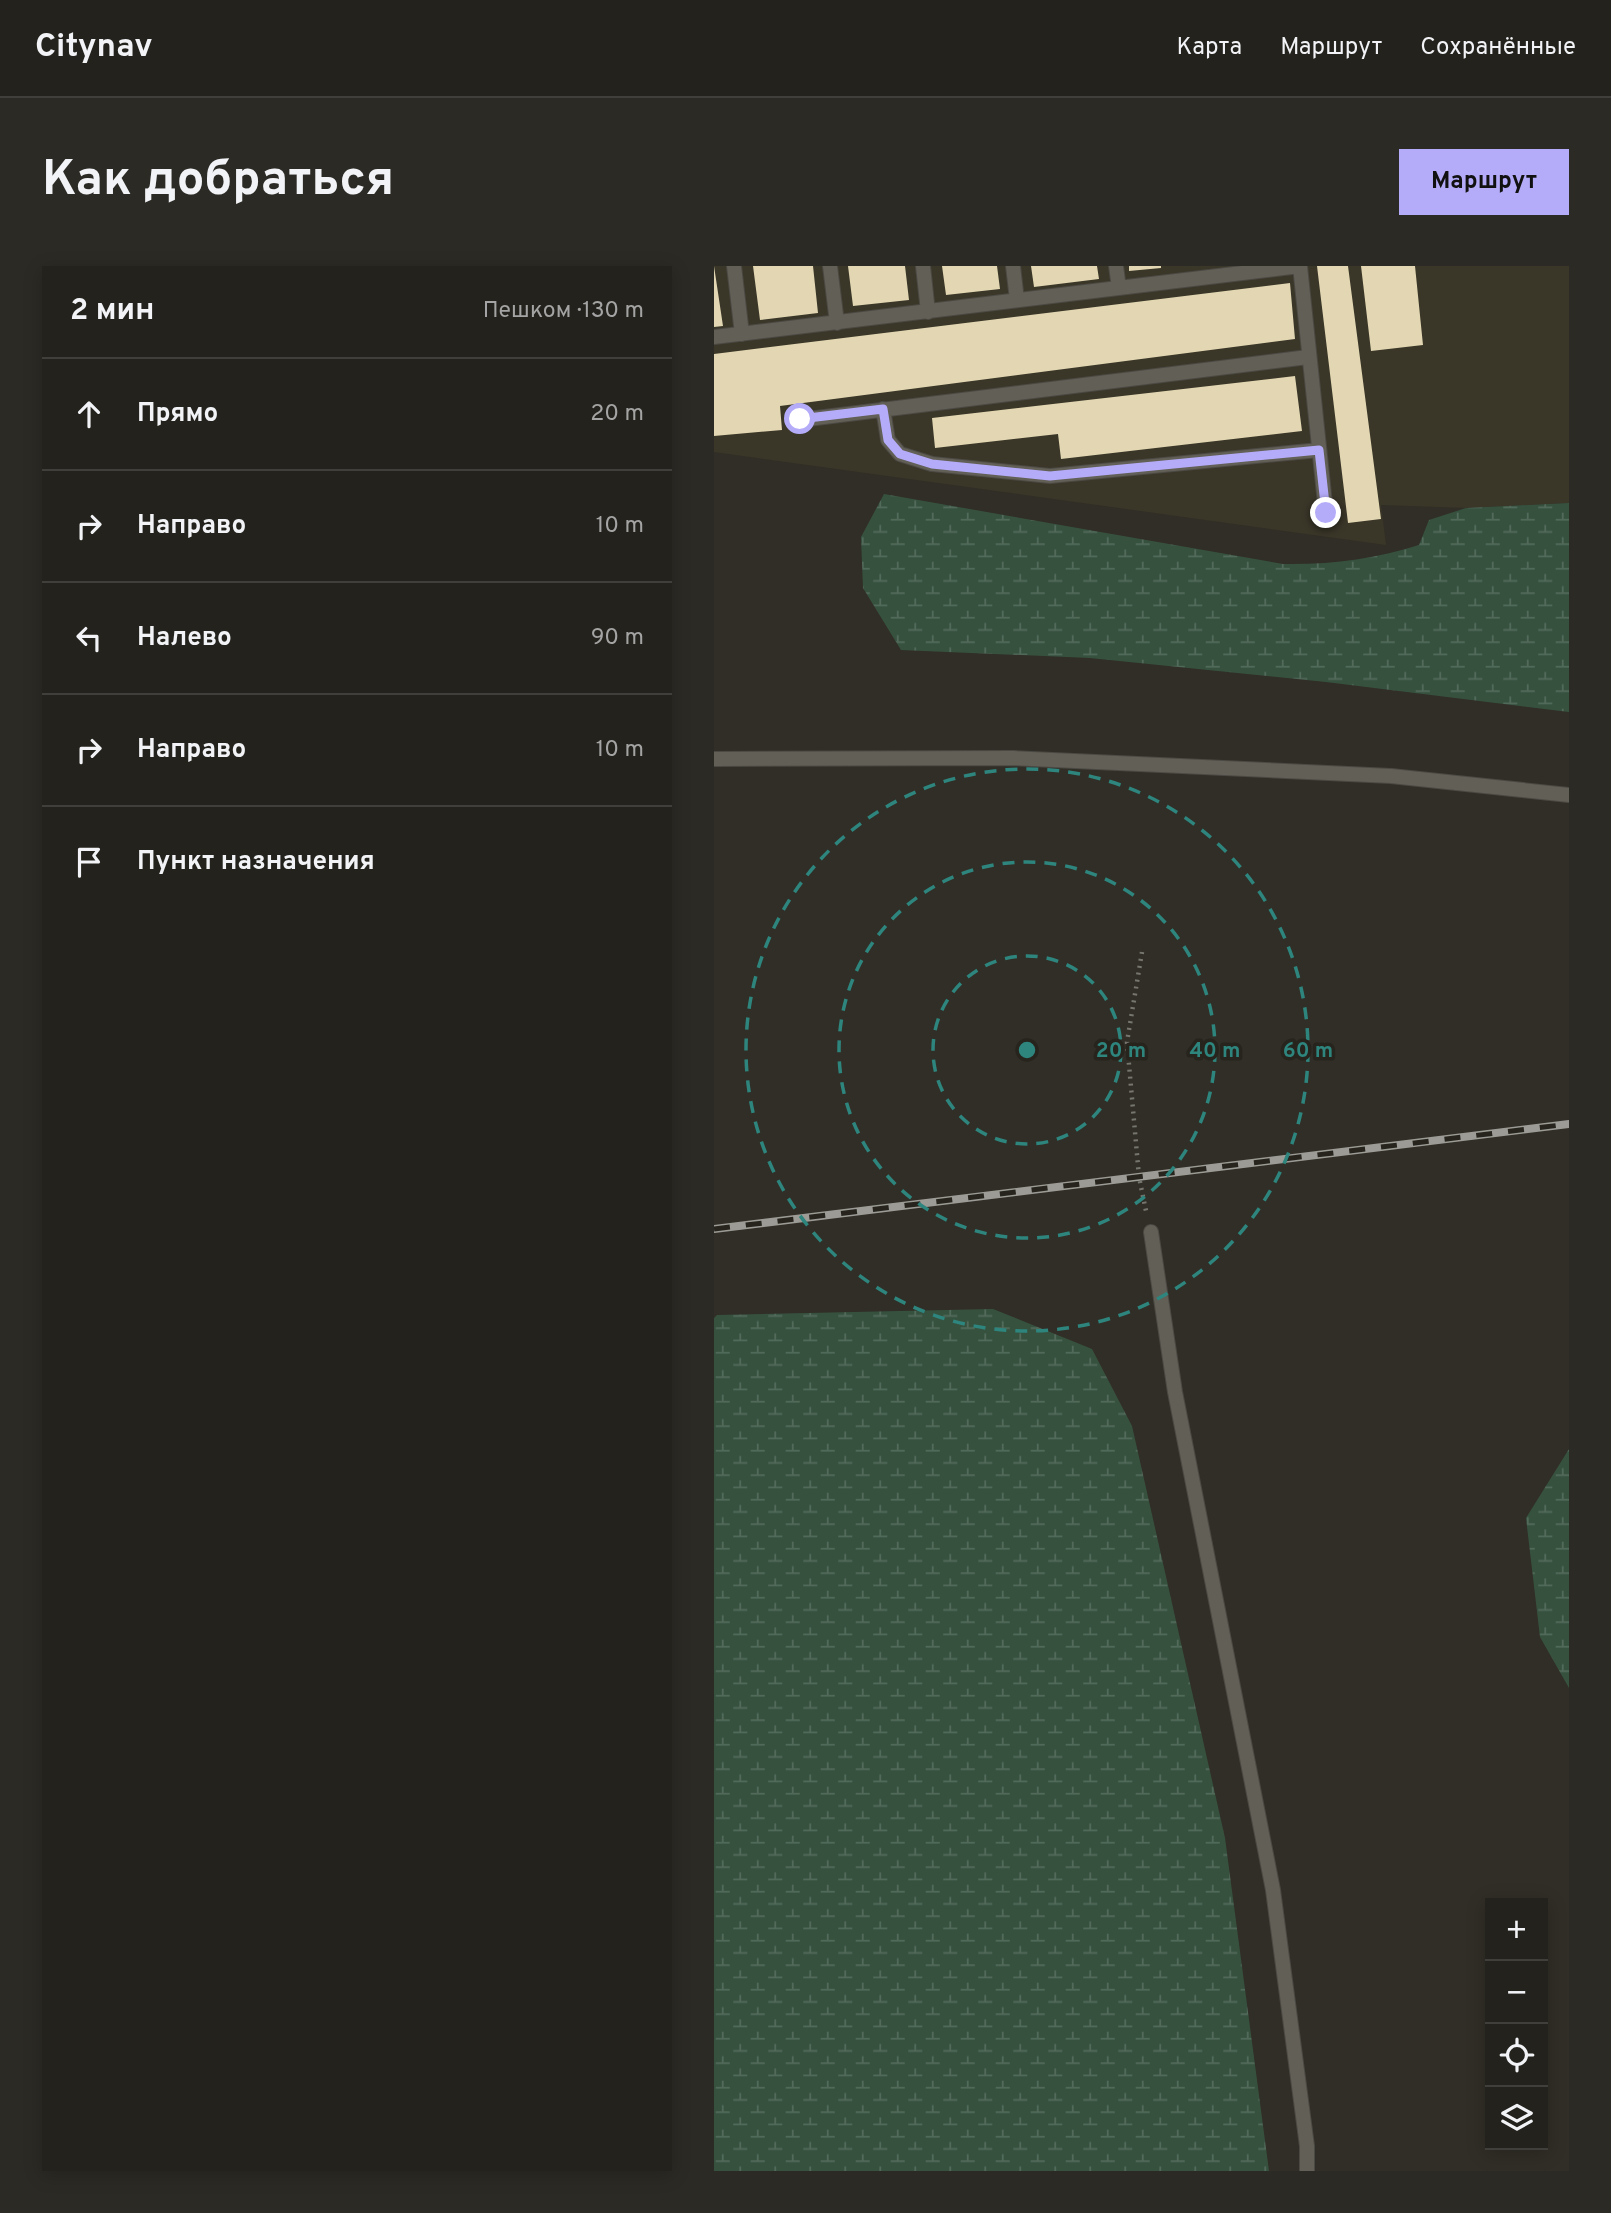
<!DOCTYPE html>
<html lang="ru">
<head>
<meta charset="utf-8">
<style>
	body { margin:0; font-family:Overpass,sans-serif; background:#2c2a25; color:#f1f3f6 }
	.controls { position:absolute; right:21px; bottom:21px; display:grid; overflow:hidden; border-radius:0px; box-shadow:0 4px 18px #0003 }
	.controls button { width:63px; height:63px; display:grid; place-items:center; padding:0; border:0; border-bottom:2px solid #413f3b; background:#24221c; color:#f1f3f6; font:35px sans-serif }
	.stop { position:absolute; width:21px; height:21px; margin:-16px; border:5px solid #b4acf9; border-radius:50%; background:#fff }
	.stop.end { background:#b4acf9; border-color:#fff; box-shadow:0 2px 7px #0008 }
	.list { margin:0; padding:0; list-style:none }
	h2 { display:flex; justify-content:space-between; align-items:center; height:91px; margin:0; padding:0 28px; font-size:30px }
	h2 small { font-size:23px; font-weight:400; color:#a3a4a3 }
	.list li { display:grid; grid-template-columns:46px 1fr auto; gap:21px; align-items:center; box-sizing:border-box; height:112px; padding:0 28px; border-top:2px solid #413f3b }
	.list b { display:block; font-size:26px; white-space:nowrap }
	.list em { font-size:23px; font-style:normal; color:#a3a4a3 }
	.icon { flex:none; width:38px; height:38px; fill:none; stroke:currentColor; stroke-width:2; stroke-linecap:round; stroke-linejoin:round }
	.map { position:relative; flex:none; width:855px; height:1905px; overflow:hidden; border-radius:0px }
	header { display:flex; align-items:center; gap:42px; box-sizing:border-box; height:98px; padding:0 35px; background:#24221c; border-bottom:2px solid #413f3b }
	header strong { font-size:33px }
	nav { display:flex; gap:38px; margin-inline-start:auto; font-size:24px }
	.intro { display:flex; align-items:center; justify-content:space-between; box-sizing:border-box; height:168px; padding:0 42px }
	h1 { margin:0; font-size:49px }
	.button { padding:18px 32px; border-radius:0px; background:#b4acf9; color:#111; font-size:24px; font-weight:700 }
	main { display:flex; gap:42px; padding:0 42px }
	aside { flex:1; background:#24221c; border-radius:0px; box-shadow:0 4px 18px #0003 }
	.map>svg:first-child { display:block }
	.built { fill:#3a3628 }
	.wetland { fill:url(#wetland-marsh) }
	.building { fill:#e2d7b2 }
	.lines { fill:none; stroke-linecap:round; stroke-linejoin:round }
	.lane-casing { stroke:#4b4943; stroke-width:16 }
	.path { stroke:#76756e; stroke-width:4.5; stroke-dasharray:2 5; stroke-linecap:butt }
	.lane { stroke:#625f56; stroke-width:14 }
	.rail-casing { stroke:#9c9b95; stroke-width:8 }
	.rail { stroke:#26241d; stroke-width:5; stroke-dasharray:16; stroke-linecap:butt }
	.route { stroke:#b4acf9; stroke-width:9 }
	.ring { fill:none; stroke:#2e857e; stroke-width:3.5; stroke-dasharray:12 9 }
	.centre { fill:#2e857e; stroke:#26241d; stroke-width:3.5 }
	.ring-label { font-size:21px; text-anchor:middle; font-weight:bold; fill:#2e857e; stroke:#26241d; stroke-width:7; stroke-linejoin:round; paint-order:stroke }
</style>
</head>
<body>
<header>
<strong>Citynav</strong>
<nav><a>Карта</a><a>Маршрут</a><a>Сохранённые</a></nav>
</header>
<div class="intro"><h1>Как добраться</h1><a class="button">Маршрут</a></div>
<main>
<aside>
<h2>2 мин<small>Пешком · 130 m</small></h2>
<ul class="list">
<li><svg class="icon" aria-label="ahead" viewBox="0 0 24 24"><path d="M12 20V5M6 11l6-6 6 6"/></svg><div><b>Прямо</b></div><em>20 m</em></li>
<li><svg class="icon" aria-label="right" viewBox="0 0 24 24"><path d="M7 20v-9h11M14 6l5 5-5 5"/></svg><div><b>Направо</b></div><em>10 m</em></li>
<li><svg class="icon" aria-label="left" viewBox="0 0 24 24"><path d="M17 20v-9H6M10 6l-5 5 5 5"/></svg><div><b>Налево</b></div><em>90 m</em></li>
<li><svg class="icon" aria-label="right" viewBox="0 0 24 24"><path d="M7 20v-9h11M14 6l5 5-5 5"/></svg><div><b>Направо</b></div><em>10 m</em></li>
<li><svg class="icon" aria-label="arrive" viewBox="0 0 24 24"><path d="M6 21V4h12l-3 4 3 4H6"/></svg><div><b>Пункт назначения</b></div></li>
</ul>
</aside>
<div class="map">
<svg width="855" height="1905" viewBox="0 0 855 1905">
	<defs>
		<pattern id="wetland-marsh" width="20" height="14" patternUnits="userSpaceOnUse" patternTransform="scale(1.75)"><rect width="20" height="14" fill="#36523f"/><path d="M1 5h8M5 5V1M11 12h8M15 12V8" fill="none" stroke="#526a5a"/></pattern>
	</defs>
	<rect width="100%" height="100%" fill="#302e26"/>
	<path class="built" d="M0 0H855V237L752 242 667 239 672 279 0 186Z"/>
	<path class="wetland" d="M170 228 569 298C615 299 661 293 705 279L715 254 752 242 855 237V446L612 416 376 392 187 384 149 322 147 271Z
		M279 1043 378 1083 418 1160 511 1572 555 1905H0V1052L3 1049Z
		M855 1183V1422L826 1371 812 1252Z"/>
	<path class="building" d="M0 0 9 60 0 61Z
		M39 0H99L104 47 46 54Z
		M134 0H191L195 34 139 40Z
		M228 0H283L286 23 232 29Z
		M317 0H383L385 13 320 21Z
		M415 0H447V2L415 5Z
		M603 0H634L667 253 634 257Z
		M647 0H701L709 79 657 85Z
		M576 17 581 73 66 140 68 164 0 170V88Z
		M581 110 588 165 347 193 344 168 221 182 218 152Z"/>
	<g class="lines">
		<g class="lane-casing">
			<path id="lane" d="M20 0 28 68
				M116 0 123 57
				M209 0 214 46
				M299 0 303 34
				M402 0 405 22
				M586 0 612 247
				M0 71 586 0
				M169 143 174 174 186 188 218 198 336 210 605 184
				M86 154 594 91
				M0 493 299 492 677 510 855 529
				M437 966 461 1126 559 1624 593 1880V1905"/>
		</g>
		<path class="path" d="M428 686 413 776 425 911 432 945"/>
		<use href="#lane" class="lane"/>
		<g class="rail-casing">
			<path id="rail" d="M0 963 855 858"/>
		</g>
		<use href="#rail" class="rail"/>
	</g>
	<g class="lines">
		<path class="route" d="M86 153 169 143 174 174 186 188 218 198 336 210 605 184 612 247"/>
	</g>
	<g class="ring">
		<circle cx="313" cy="784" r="94"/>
		<circle cx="313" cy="784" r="188"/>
		<circle cx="313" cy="784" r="281"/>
	</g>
	<circle cx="313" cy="784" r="10" class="centre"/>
	<g class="ring-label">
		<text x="407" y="791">20 m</text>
		<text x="501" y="791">40 m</text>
		<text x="594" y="791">60 m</text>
	</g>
</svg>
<div class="controls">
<button>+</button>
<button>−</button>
<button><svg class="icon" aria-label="locate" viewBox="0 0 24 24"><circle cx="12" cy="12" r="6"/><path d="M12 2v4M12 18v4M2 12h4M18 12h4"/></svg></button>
<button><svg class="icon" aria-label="layers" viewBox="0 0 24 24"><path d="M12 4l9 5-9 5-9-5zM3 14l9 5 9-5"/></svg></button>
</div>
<div class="stop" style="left:86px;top:153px"></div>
<div class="stop end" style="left:612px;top:247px"></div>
</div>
</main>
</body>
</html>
